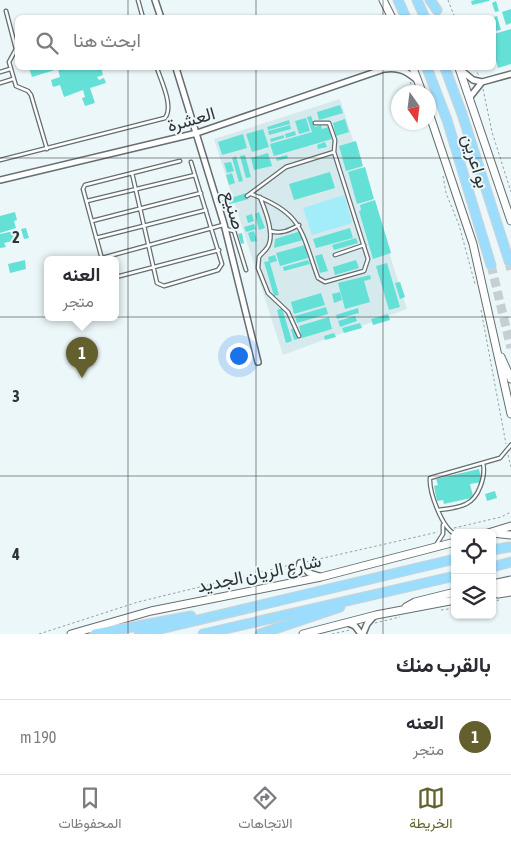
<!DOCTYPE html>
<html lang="ar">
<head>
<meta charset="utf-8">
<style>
	body { margin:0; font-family:"Asap Condensed",Vazirmatn,sans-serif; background:#f7f7f7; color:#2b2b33; direction:rtl }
	.controls { position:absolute; right:15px; bottom:15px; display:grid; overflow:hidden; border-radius:8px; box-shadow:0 1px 4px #0004 }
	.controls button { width:45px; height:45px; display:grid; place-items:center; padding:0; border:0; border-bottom:1px solid #e1e1e2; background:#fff; color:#2b2b33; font:25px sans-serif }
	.compass { position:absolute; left:391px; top:85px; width:45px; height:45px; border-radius:50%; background:#fff; box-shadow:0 1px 4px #0004; rotate:166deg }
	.you { position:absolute; left:238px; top:355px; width:18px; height:18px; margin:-12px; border:4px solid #fff; border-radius:50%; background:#1a73e8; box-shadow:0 0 0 8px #1a73e833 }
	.badge { display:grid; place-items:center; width:32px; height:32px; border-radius:50%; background:#63602d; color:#fff; font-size:16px; font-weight:700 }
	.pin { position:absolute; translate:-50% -41px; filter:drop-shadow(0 1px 2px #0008) }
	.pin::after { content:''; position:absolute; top:26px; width:18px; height:15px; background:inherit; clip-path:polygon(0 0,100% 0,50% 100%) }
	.popup { position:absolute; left:44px; top:256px; width:75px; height:65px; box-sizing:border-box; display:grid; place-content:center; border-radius:8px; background:#fff; filter:drop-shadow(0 1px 4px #0005); font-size:16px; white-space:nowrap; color:#7c7c81 }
	.popup b { font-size:19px; color:#2b2b33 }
	.popup::after { content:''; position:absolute; left:50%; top:100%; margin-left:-10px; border:10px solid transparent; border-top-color:#fff }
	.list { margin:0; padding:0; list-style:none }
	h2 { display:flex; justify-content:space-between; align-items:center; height:65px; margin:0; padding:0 20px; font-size:21px }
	h2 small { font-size:16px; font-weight:400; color:#7c7c81 }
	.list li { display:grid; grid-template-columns:32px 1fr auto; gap:15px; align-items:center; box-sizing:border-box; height:75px; padding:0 20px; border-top:1px solid #e1e1e2 }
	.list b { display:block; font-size:19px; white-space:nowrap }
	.list p { margin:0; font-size:16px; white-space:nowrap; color:#7c7c81 }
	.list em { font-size:16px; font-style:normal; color:#7c7c81 }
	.icon { flex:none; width:28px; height:28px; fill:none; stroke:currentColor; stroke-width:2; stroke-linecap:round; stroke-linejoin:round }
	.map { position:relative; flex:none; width:511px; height:634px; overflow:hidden; direction:ltr }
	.search { position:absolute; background:#fff; box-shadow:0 1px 4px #0004; left:15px; right:15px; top:15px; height:55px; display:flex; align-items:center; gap:12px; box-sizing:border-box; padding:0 18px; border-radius:8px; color:#7c7c81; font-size:19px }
	.sheet { height:140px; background:#fff }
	nav { display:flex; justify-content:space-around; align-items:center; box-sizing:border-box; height:70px; border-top:1px solid #e1e1e2; background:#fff; font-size:14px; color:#7c7c81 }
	nav a { display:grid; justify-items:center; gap:2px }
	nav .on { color:#63602d }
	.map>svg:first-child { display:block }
	.built { fill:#d6e9ed }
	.green { fill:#a3ecf9 }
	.building { fill:#65e0d7 }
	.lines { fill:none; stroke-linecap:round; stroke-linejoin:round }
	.highway-tunnel { stroke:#c6d0d2; stroke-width:9; stroke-dasharray:9 4.5; stroke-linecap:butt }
	.lane-casing { stroke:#656e70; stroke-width:5 }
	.street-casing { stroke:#656e70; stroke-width:8 }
	.secondary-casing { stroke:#656e70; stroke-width:9 }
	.highway-casing { stroke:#d1d2d2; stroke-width:11 }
	.path { stroke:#979ea0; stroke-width:1; stroke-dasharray:2.5 2.5; stroke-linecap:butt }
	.lane { stroke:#fff; stroke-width:2.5 }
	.street { stroke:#fff; stroke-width:5 }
	.secondary { stroke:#fff; stroke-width:7 }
	.highway { stroke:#9cddfd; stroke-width:9 }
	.grid { fill:none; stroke:#2f3334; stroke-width:1; stroke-opacity:0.55 }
	.labels { text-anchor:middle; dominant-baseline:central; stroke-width:4; stroke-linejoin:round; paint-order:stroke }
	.street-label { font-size:18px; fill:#2f3334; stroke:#ecf7f9 }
	.grid-label { font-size:16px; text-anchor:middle; font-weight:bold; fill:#2f3334; stroke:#ecf7f9; stroke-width:4; stroke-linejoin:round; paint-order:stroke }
</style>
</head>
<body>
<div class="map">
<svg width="511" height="634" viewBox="0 0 511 634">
	<rect width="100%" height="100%" fill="#ecf7f9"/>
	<path class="built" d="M340 99 407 309 283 355 214 139Z"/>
	<path class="green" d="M344 195 352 223 312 235 303 208Z"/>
	<path class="building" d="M475 0H489V1L472 5 471 1Z
		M496 1 499 11 495 12 492 3Z
		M511 9V23L506 25 502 12Z
		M497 16 501 30 494 31V17Z
		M511 29V64L498 68 494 53V34Z
		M29 68H101L103 75 97 77 99 80 104 78 106 83 90 88 95 103 85 106 82 98 85 97 83 90 64 97 60 85 53 87 51 80 60 77 58 69 32 77Z
		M340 105 343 113 319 120 317 112Z
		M311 116 315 127 321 125 322 129 328 127 332 139 274 156 270 144 312 132 307 117Z
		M306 118 310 131 299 134 295 121Z
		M345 119 349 132 336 136 333 123Z
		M289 120 290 124 268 130 267 127Z
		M290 125 291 129 269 135 268 131Z
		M263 129 269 147 252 152 246 134Z
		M295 131 296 135 286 138 285 134Z
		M243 134 247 148 222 155 218 142Z
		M284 135V138L271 142 270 139Z
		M356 141 363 166 346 171 339 146Z
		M325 142 327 147 318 149 317 145Z
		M268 153 272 166 254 170 251 158Z
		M245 155 251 177 246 178 240 156Z
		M287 155 288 158 277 161 276 158Z
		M236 156 243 181 239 182 232 158Z
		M231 162 234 171 227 173 224 163Z
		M365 167 374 199 357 204 348 172Z
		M330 172 335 188 294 200 289 184Z
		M232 173 235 183 229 185 226 175Z
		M246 193 248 199 227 205 225 200Z
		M375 200 391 253 373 259 359 211 361 210 360 205Z
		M15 212 17 220 14 221 16 228 0 233V216Z
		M259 212 265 228 259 230 255 214Z
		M252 214 254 221 248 223 246 216Z
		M254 224 256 229 246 232 244 227Z
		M26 228 29 238 24 239 21 229Z
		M350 228 353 238 316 248 313 239Z
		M14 231 16 240 4 243 6 247 0 248V234Z
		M254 231 257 241 251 242 248 233Z
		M301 231 303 240 274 248 275 239Z
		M242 233 244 243 241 244 238 234Z
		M356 238 358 243 334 250 332 245Z
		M305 245 308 258 280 266 276 253Z
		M322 254 328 271 320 273 315 256Z
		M275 255 277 261 270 263 279 295 274 296 264 262 269 261 268 257Z
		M25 260 26 269 10 273 8 264Z
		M308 260 310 264 284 271 283 267Z
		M356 260 359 268 335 275 333 267Z
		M387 263 400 307 389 310 376 266Z
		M370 275 371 279 364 281 370 302 345 309 338 283Z
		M400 282 405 297 400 299 395 283Z
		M340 292 342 300 334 303 332 294Z
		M321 293 325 305 294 314 291 302Z
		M326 307 328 314 297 323 295 316Z
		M282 308 292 341 286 343 277 310Z
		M358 308 359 313 337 319 336 315Z
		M388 314 390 320 373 325 371 319Z
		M355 316 357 321 340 327 338 321Z
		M329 317 332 329 302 338 299 326Z
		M360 323 362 328 344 333 342 328Z
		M295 328 298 339 294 340 291 329Z
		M334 333 336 337 325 340 324 336Z
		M479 469 482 482 470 484 473 496 471 498 444 504 443 500 437 501 434 486 438 485 436 479Z
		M495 491 497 498 487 501 485 494Z"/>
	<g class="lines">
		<path class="highway-tunnel" d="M509 261 511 271
			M491 265 511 348"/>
		<g class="lane-casing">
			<path id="lane" d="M138 0 143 18
				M6 11 16 49 9 62 16 86 28 91 31 95 47 149
				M0 72 10 69
				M0 83 13 79
				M315 123H329L335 140 334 152
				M0 160 165 118C174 106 161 81 157 68
				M132 173 157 283 164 286 218 270 222 264 191 162
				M247 196 286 167 334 152 368 259 364 271 325 282 318 278C301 231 303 213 251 194
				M260 197C265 210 276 236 267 248 265 251 261 254 259 257L258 268 268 293 288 312 299 336
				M87 201 195 175
				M219 204 226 202
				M92 221 201 193
				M225 229 234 231 246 270
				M270 231C281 234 288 231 299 225
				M96 238 206 210
				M335 255 364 245
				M102 258 223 225
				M102 259 83 189 85 185 180 161
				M116 277 219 250
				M438 510C447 509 458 508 466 504 479 498 486 476 483 463
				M455 534C442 528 429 492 430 478L500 458 511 445
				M436 545 443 534V525"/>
		</g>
		<g class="street-casing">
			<path id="street" d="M155 0 161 18
				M176 68 224 224 258 362
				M385 69C399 67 406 71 417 80
				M461 70 473 80 482 82
				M470 97 482 82 511 74
				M0 180 197 133 387 68
				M300 563 309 573 319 576
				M291 582 297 575 300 563
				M348 623 355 626 361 634
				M363 634 367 624 374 616"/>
		</g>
		<g class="secondary-casing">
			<path id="secondary" d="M383 0 392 18
				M413 68 422 92
				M459 68 511 221
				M428 110 473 244 511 414
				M501 357 511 379
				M488 533 511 526
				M492 533 511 535
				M492 584 511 580
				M492 591 511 586
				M498 594 511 592
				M406 607 415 602 455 592
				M71 634 151 611 321 577 455 542
				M303 634 376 615 455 600"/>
		</g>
		<g class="highway-casing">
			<path id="highway" d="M398 0 406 18
				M417 0 425 18
				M430 0 437 10
				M427 68 447 120 491 265
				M445 68 462 114 509 261
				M492 550 509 547
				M492 567 511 562
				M95 634 191 616
				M139 634 455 559
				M203 634 455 576
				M260 634 340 607"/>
		</g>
		<path class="path" d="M448 0 455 18
			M475 68 479 76
			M410 82 415 92
			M483 89 492 132 511 192
			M443 176 446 193 459 225 475 284
			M481 310 506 444
			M508 455 511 467
			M454 528 501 517 511 512
			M306 562 438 532
			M492 602 499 600
			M441 610 455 608
			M375 623 400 617
			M39 634 138 602 294 564
			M332 634 350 630"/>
		<use href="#lane" class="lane"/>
		<use href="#street" class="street"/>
		<use href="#secondary" class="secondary"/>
		<use href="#highway" class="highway"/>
	</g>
	<path class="grid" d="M128 0V18M256 0V18M383 0V18M128 68V634M256 68V634M383 68V634M0 158H511M0 317H511M0 476H511"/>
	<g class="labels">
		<g class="street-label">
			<text transform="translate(191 119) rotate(-16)">العشرة</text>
			<text transform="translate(476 161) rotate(73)">بو اعرين</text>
			<text transform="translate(234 210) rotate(74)">صنيع</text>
			<text transform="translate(259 573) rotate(-12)">شارع الريان الجديد</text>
		</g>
	</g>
	<g class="grid-label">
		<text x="16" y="243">2</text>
		<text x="16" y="402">3</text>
		<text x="16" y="560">4</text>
	</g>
</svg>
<div class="controls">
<button><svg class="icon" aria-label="locate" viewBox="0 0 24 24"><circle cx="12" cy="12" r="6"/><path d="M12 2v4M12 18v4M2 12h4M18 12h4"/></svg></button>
<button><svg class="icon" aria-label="layers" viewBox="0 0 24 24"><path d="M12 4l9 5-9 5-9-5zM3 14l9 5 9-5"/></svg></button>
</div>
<svg class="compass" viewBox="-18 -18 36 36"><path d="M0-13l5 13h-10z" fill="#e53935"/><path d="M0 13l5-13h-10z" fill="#7c7c81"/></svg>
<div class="you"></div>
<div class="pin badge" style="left:82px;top:378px">1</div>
<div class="popup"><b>العنه</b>متجر</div>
<div class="search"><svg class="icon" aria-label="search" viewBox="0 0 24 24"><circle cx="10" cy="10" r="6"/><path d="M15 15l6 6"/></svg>ابحث هنا</div>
</div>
<section class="sheet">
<h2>بالقرب منك<small></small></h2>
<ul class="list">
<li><span class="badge">1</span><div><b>العنه</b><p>متجر</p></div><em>190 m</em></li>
</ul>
</section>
<nav>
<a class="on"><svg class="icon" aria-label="map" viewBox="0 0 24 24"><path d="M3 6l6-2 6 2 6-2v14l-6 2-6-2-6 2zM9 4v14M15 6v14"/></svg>الخريطة</a>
<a><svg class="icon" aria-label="directions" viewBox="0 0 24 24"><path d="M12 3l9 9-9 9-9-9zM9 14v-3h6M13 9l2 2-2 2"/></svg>الاتجاهات</a>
<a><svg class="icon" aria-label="saved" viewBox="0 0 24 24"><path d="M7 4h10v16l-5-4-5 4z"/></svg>المحفوظات</a>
</nav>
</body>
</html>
